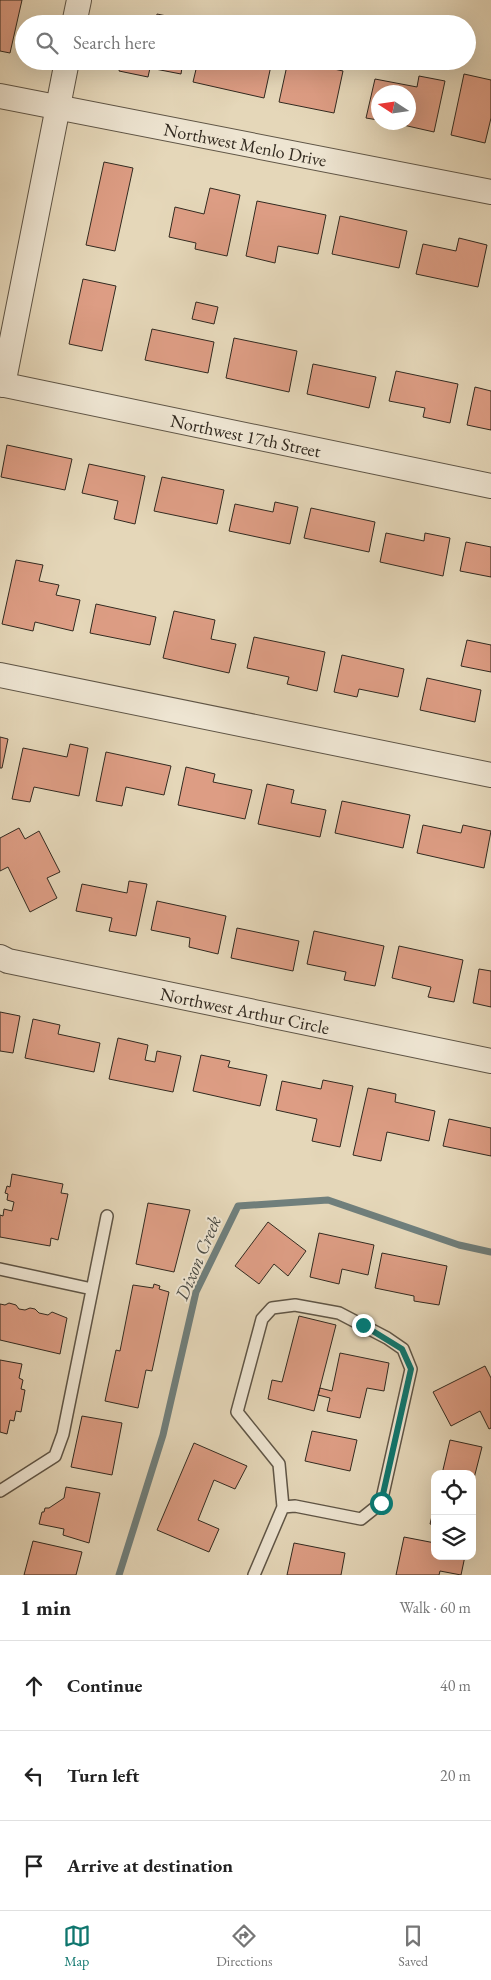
<!DOCTYPE html>
<html lang="en">
<head>
<meta charset="utf-8">
<style>
	body { margin:0; font-family:"EB Garamond",serif; background:#f6f6f6; color:#222 }
	.controls { position:absolute; right:15px; bottom:15px; display:grid; overflow:hidden; border-radius:10px; box-shadow:0 5px 20px #0002 }
	.controls button { width:45px; height:45px; display:grid; place-items:center; padding:0; border:0; border-bottom:1px solid #e0e0e0; background:#fff; color:#222; font:25px sans-serif }
	.compass { position:absolute; left:371px; top:85px; width:45px; height:45px; border-radius:50%; background:#fff; box-shadow:0 5px 20px #0002; rotate:282deg }
	.stop { position:absolute; width:15px; height:15px; margin:-11px; border:4px solid #0f766e; border-radius:50%; background:#fff }
	.stop.end { background:#0f766e; border-color:#fff; box-shadow:0 1px 5px #0008 }
	.list { margin:0; padding:0; list-style:none }
	h2 { display:flex; justify-content:space-between; align-items:center; height:65px; margin:0; padding:0 20px; font-size:21px }
	h2 small { font-size:16px; font-weight:400; color:#767676 }
	.list li { display:grid; grid-template-columns:32px 1fr auto; gap:15px; align-items:center; box-sizing:border-box; height:90px; padding:0 20px; border-top:1px solid #e0e0e0 }
	.list b { display:block; font-size:19px; white-space:nowrap }
	.list em { font-size:16px; font-style:normal; color:#767676 }
	.icon { flex:none; width:28px; height:28px; fill:none; stroke:currentColor; stroke-width:2; stroke-linecap:round; stroke-linejoin:round }
	.map { position:relative; flex:none; width:491px; height:1575px; overflow:hidden }
	.search { position:absolute; background:#fff; box-shadow:0 5px 20px #0002; left:15px; right:15px; top:15px; height:55px; display:flex; align-items:center; gap:12px; box-sizing:border-box; padding:0 18px; border-radius:28px; color:#767676; font-size:19px }
	.sheet { height:335px; background:#fff }
	nav { display:flex; justify-content:space-around; align-items:center; box-sizing:border-box; height:70px; border-top:1px solid #e0e0e0; background:#fff; font-size:14px; color:#767676 }
	nav a { display:grid; justify-items:center; gap:2px }
	nav .on { color:#0f766e }
	.map>svg:first-child { display:block }
	.lines { fill:none; stroke-linecap:round; stroke-linejoin:round }
	.stream { stroke:#707f7c; stroke-width:7 }
	.building { fill:#dd9d84; stroke:#322a20 }
	.lane-casing { stroke:#5f5546; stroke-width:14 }
	.street-casing { stroke:#5f5546; stroke-width:26 }
	.lane { stroke:#eee5d2; stroke-width:11 }
	.street { stroke:#eee5d2; stroke-width:24 }
	.route { stroke:#0f766e; stroke-width:6 }
	.labels { text-anchor:middle; dominant-baseline:central; stroke-width:4; stroke-linejoin:round; paint-order:stroke }
	.street-label { font-size:18px; fill:#322a20; stroke:#eee5d2 }
	.water-label { font-size:19px; font-style:italic; fill:#4c4d46; stroke:#eee5d2 }
</style>
</head>
<body>
<div class="map">
<svg width="491" height="1575" viewBox="0 0 491 1575">
	<rect width="100%" height="100%" fill="#e5d7b9"/>
	<filter id="stains"><feTurbulence type="fractalNoise" baseFrequency=".004" numOctaves="4"/><feColorMatrix values="0 0 0 0 .2 0 0 0 0 .09 0 0 0 0 .02 0 0 0 .5 -.17"/></filter>
	<radialGradient id="worn" r=".72"><stop offset=".6" stop-color="#630" stop-opacity="0"/><stop offset="1" stop-color="#630" stop-opacity=".3"/></radialGradient>
	<g class="lines">
		<path class="stream" d="M119 1575 163 1435 196 1292 238 1206 328 1200 459 1245 491 1252"/>
	</g>
	<path class="building" d="M0 0H22L10 53 0 51Z
		M157 14 191 21V24H155Z
		M121 61H183L181 74 150 68 148 77 119 71Z
		M198 61H272L264 98 193 82Z
		M288 61H298L343 71 334 113 279 102Z
		M464 74 491 80V118L485 143 451 135Z
		M419 76 445 81 434 132 390 122H408V92H378V120L366 118 375 79 417 87Z
		M104 162 133 168 115 251 86 245Z
		M210 188 240 195 227 256 195 249 196 243 169 237 175 207 204 214Z
		M257 201 326 215 318 254 278 246 275 263 246 256Z
		M340 216 407 231 399 268 332 254Z
		M459 238 487 245 478 287 416 274 423 244 456 251Z
		M83 279 116 286 102 351 69 344Z
		M196 302 218 307 214 324 192 319Z
		M152 329 214 342 208 373 145 360Z
		M234 338 297 351 289 392 226 378Z
		M313 364 376 377 369 408 307 394Z
		M396 371 458 384 450 423 423 417 425 408 389 401Z
		M475 387 491 391V430L467 425Z
		M7 445 72 459 65 490 1 477Z
		M89 464 145 476 135 524 114 519 118 501 82 493Z
		M162 477 224 490 217 524 154 511Z
		M275 502 298 507 290 544 229 531 235 504 273 512Z
		M311 508 375 522 369 552 304 538Z
		M386 533 424 541 425 533 450 538 443 576 380 562Z
		M466 542 491 547V577L460 571Z
		M16 560 43 565 39 581 59 585 56 595 80 600 73 631 35 622 33 631 2 624Z
		M96 604 156 617 150 645 90 633Z
		M174 611 215 620 211 639 236 644 229 673 163 658Z
		M254 637 325 652 317 691 287 684 289 677 247 668Z
		M467 640 491 645V672L461 666Z
		M342 655 404 669 398 697 359 689 357 697 334 692Z
		M427 678 481 690 475 722 420 710Z
		M0 737 8 739 2 768H0Z
		M70 744 88 748 79 796 34 787 30 802 12 799 23 748 67 757Z
		M106 752 171 766 164 795 126 787 122 806 96 801Z
		M186 767 215 774 213 782 252 790 245 819 178 805Z
		M267 784 294 790 291 803 326 810 320 837 258 824Z
		M342 801 410 815 403 848 335 833Z
		M423 825 461 833 463 825 491 831 484 868 417 853Z
		M19 828 25 839 39 831 60 872 47 878 57 898 30 912 8 867 0 871V838Z
		M129 881 147 884 136 936 109 931 112 918 76 911 82 884 127 893Z
		M157 901 226 916 218 954 189 947 190 938 151 930Z
		M237 928 299 941 293 971 231 958Z
		M314 931 384 946 375 986 344 980 346 972 307 964Z
		M399 946 463 960 454 1002 428 997 431 987 392 978Z
		M479 969 491 971V1007L473 1003Z
		M0 1012 20 1016 13 1053 0 1051Z
		M33 1019 60 1025 58 1034 100 1043 94 1072 25 1058Z
		M118 1038 148 1045 145 1060 155 1062 157 1051 181 1056 173 1092 109 1079Z
		M201 1055 230 1061 228 1067 267 1075 260 1106 193 1091Z
		M323 1080 353 1086 340 1147 312 1141 317 1119 276 1110 282 1081 321 1089Z
		M368 1088 396 1094 395 1102 435 1111 429 1141 387 1132 381 1161 353 1155Z
		M449 1119 491 1128V1156L443 1146Z
		M12 1174 63 1184 61 1193 68 1194 58 1240 51 1238 50 1246 0 1237V1215L3 1216 4 1209 12 1211 14 1202 7 1200 8 1194 5 1193 7 1186 10 1187Z
		M148 1203 190 1210 174 1272 136 1264Z
		M268 1222 306 1251 288 1276 274 1264 259 1284 235 1266Z
		M319 1233 374 1245 368 1275 342 1269 339 1284 310 1277Z
		M382 1253 447 1266 439 1305 414 1301V1296L375 1288Z
		M154 1284 160 1286 159 1289 169 1292 152 1371 146 1370 138 1408 105 1401 116 1350 120 1351 133 1285 153 1288Z
		M9 1303 16 1305 19 1309 25 1310 30 1308 35 1309 39 1313 48 1315 52 1312 67 1318 60 1354 0 1340V1304L5 1305Z
		M299 1316 336 1325 314 1411 268 1399 272 1380 282 1382Z
		M340 1353 389 1363 384 1391 367 1388 360 1418 327 1411 330 1398 318 1395 320 1388 332 1391Z
		M0 1360 22 1364 19 1378 23 1380 21 1389 25 1390 21 1412 16 1411 14 1421 10 1420 7 1434 0 1432Z
		M485 1366 491 1378V1428L489 1429 480 1411 451 1426 433 1392Z
		M82 1416 122 1423 112 1475 71 1467Z
		M312 1431 357 1440 350 1471 305 1461Z
		M450 1440 482 1447 472 1486V1474H442Z
		M194 1443 247 1466 235 1489 214 1480 198 1520 219 1529 209 1552 157 1530Z
		M66 1487 100 1493 89 1543 63 1535 64 1529 39 1524 42 1512H44L45 1508H49L64 1498Z
		M435 1504V1525L430 1524Z
		M404 1537 435 1543V1556H465L461 1575 440 1571 439 1575H396Z
		M33 1541 82 1552 76 1575H24Z
		M294 1543 345 1553 341 1575H287Z"/>
	<g class="lines">
		<g class="lane-casing">
			<path id="lane" d="M0 1269 92 1289
				M0 1491 55 1456 63 1434 107 1216
				M254 1575 283 1507 279 1464 237 1412 262 1319 272 1308 295 1305 339 1313 387 1338 403 1349 411 1369 381 1503 361 1519 295 1506 283 1507"/>
		</g>
		<g class="street-casing">
			<g id="street">
				<path d="M74 24 79 0"/>
				<path id="s1" d="M0 96 491 192"/>
				<path id="s2" d="M0 384 491 486"/>
				<path d="M3 385 67 61"/>
				<path d="M0 675 491 775"/>
				<path id="s3" d="M0 957 8 961 491 1061"/>
			</g>
		</g>
		<use href="#lane" class="lane"/>
		<use href="#street" class="street"/>
	</g>
	<g class="lines">
		<path class="route" d="M363 1325 402 1349 411 1369 381 1503"/>
	</g>
	<g class="labels">
		<g class="street-label">
			<text stroke="none"><textPath href="#s1" startOffset="250">Northwest Menlo Drive</textPath></text>
			<text stroke="none"><textPath href="#s2" startOffset="251">Northwest 17th Street</textPath></text>
			<text stroke="none"><textPath href="#s3" startOffset="251">Northwest Arthur Circle</textPath></text>
		</g>
		<g class="water-label">
			<text transform="translate(198 1258) rotate(-67)">Dixon Creek</text>
		</g>
	</g>
	<rect width="100%" height="100%" filter="url(#stains)"/>
	<rect width="100%" height="100%" fill="url(#worn)"/>
</svg>
<div class="controls">
<button><svg class="icon" aria-label="locate" viewBox="0 0 24 24"><circle cx="12" cy="12" r="6"/><path d="M12 2v4M12 18v4M2 12h4M18 12h4"/></svg></button>
<button><svg class="icon" aria-label="layers" viewBox="0 0 24 24"><path d="M12 4l9 5-9 5-9-5zM3 14l9 5 9-5"/></svg></button>
</div>
<svg class="compass" viewBox="-18 -18 36 36"><path d="M0-13l5 13h-10z" fill="#e53935"/><path d="M0 13l5-13h-10z" fill="#767676"/></svg>
<div class="stop" style="left:381px;top:1503px"></div>
<div class="stop end" style="left:363px;top:1325px"></div>
<div class="search"><svg class="icon" aria-label="search" viewBox="0 0 24 24"><circle cx="10" cy="10" r="6"/><path d="M15 15l6 6"/></svg>Search here</div>
</div>
<section class="sheet">
<h2>1 min<small>Walk · 60 m</small></h2>
<ul class="list">
<li><svg class="icon" aria-label="ahead" viewBox="0 0 24 24"><path d="M12 20V5M6 11l6-6 6 6"/></svg><div><b>Continue</b></div><em>40 m</em></li>
<li><svg class="icon" aria-label="left" viewBox="0 0 24 24"><path d="M17 20v-9H6M10 6l-5 5 5 5"/></svg><div><b>Turn left</b></div><em>20 m</em></li>
<li><svg class="icon" aria-label="arrive" viewBox="0 0 24 24"><path d="M6 21V4h12l-3 4 3 4H6"/></svg><div><b>Arrive at destination</b></div></li>
</ul>
</section>
<nav>
<a class="on"><svg class="icon" aria-label="map" viewBox="0 0 24 24"><path d="M3 6l6-2 6 2 6-2v14l-6 2-6-2-6 2zM9 4v14M15 6v14"/></svg>Map</a>
<a><svg class="icon" aria-label="directions" viewBox="0 0 24 24"><path d="M12 3l9 9-9 9-9-9zM9 14v-3h6M13 9l2 2-2 2"/></svg>Directions</a>
<a><svg class="icon" aria-label="saved" viewBox="0 0 24 24"><path d="M7 4h10v16l-5-4-5 4z"/></svg>Saved</a>
</nav>
</body>
</html>
